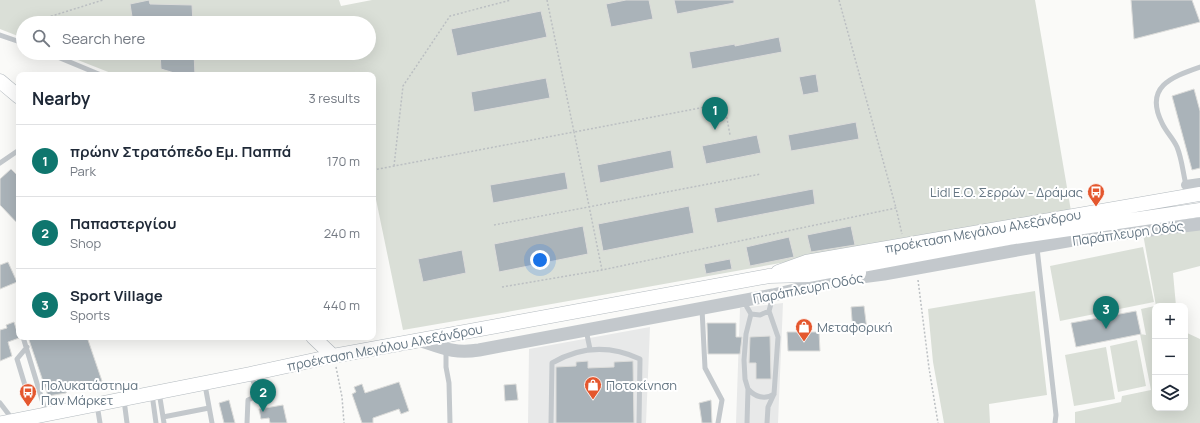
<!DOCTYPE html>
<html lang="en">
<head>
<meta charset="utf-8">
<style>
	body { margin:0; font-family:Manrope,sans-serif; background:#f2f2f3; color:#1f2937 }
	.controls { position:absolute; right:12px; bottom:12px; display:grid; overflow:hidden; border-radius:8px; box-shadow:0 4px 16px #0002 }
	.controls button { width:36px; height:36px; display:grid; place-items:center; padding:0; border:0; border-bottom:1px solid #e0e1e3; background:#fff; color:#1f2937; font:20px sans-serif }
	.you { position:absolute; left:540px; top:260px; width:14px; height:14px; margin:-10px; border:3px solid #fff; border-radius:50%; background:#1a73e8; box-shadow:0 0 0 6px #1a73e833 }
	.badge { display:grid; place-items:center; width:26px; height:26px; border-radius:50%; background:#0f766e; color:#fff; font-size:13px; font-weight:700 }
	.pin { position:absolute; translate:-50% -33px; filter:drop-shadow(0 1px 2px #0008) }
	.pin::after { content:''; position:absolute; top:21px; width:14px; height:12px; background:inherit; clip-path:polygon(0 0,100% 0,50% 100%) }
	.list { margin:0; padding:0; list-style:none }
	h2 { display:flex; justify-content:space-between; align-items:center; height:52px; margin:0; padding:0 16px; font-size:17px }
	h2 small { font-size:13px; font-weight:400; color:#747a83 }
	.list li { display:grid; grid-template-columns:26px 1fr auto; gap:12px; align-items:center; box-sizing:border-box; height:72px; padding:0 16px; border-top:1px solid #e0e1e3 }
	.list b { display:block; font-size:15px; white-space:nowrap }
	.list p { margin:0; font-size:13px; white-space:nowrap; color:#747a83 }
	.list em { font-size:13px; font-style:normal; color:#747a83 }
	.icon { flex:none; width:22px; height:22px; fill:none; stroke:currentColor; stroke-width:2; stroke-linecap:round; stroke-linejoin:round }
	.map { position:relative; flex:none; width:1200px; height:423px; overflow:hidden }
	.search { position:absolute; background:#fff; box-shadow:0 4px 16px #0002; left:16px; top:16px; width:360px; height:44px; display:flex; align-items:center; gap:10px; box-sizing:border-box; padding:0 14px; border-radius:22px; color:#747a83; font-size:15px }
	.panel { position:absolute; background:#fff; box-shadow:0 4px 16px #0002; left:16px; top:72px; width:360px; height:268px; border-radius:8px }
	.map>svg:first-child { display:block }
	.built { fill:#e8e9e9 }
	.green { fill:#dadfd7 }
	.building { fill:#aab3b9; stroke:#dcdcda }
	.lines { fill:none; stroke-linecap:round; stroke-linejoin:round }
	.secondary-casing { stroke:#b3babf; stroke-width:15 }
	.path { stroke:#bbbfc2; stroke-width:1.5; stroke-dasharray:2 2; stroke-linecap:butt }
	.service { stroke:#c3c8cc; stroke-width:5 }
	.minor { stroke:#c3c8cc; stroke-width:10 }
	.tertiary { stroke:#c3c8cc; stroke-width:13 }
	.secondary { stroke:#fff; stroke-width:14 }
	.labels { text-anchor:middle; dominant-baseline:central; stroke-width:4; stroke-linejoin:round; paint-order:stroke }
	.poi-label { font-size:13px; fill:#657683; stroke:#fff; text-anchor:start }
	.street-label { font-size:13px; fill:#657683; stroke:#fff }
</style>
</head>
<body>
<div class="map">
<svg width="1200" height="423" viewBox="0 0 1200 423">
	<rect width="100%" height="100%" fill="#fafaf8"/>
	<path class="built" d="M783 303 778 423H736L740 308Z
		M650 327 646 423H528L529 349Z"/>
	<path class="green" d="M0 0H339L341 6 372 0H1035L1071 211C848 250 626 292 403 330L373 185V75H116L60 53H369V23H23V38L0 29Z
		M1200 229V266L1173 273 1176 306H1156L1143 234Z
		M1143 247 1154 302 1060 321 1050 266Z
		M1035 291 1047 395 989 404 990 423H944L933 362 928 309Z
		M1155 306V408H1185V332L1200 339V423H1075V412L1121 402 1122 396 1151 390 1140 334 1146 335 1141 309Z
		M1137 340 1146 386 1118 392 1110 346Z
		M1106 347 1115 399 1074 406 1065 355Z"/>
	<path class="building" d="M149 0 150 4 192 5 193 23H133L130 4Z
		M626 0H649L653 19 611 27 606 4Z
		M674 0H734V3L677 14Z
		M1131 0H1192L1200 22 1134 39Z
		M541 11 547 37 457 56 451 29Z
		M779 37 782 52 692 69 689 52 735 44V46Z
		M160 53H194L195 75H181L161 69Z
		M816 74 819 92 803 95 799 77Z
		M546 78 550 98 474 112 471 92Z
		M1194 89 1200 111V168L1192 170 1172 96Z
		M856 122 859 139 791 151 788 135Z
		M757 135 761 153 706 164 702 146Z
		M671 150 674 168 600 183 597 165Z
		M11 169 19 177V225L0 205V179Z
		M565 172 568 189 493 203 490 185Z
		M813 189 815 204 717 223 714 208Z
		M689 206 694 233 603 251 598 224Z
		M583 226 588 254 499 272 494 244Z
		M851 226 855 245 811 252 807 235Z
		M789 237 794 257 750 266 746 247Z
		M462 250 466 273 423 282 418 259Z
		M730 259 732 269 706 274 704 264Z
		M8 262 17 282 0 289V265Z
		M864 306 867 330 853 332 851 307Z
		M1136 311 1141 334 1076 347 1071 323Z
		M14 322 19 338 8 342 12 356 0 361V330L7 328 6 325Z
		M707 323H736V337H742L740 354H708Z
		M787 332H819L820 351H788Z
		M770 336 771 379H756V363H749L750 337Z
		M28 337H87L103 384 88 387 82 382 72 384 66 393 48 396Z
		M588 361V368L614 367V362L633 361 634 423H556V367L576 366V362Z
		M399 382 409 411 401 414 399 409 373 418V423H362L352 394 356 392 354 387 362 384 365 393Z
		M516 384 518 400 505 401 504 385Z
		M229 400 235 423H224L219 403Z
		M711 400 712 423H702L699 403Z
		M283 405 287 423H270L269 418 261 419 259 409Z"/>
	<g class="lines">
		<g class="secondary-casing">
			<path id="secondary" d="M0 81 19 97
				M778 272 806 262 1200 194
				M838 280 859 273
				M313 337 333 356
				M2 423 250 374 333 356 769 276 808 275 1008 238 1200 210"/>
		</g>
		<path class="path" d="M547 0 574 132 716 105 726 113 730 135
			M839 0 896 208
			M37 23 39 20 103 0
			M394 166 403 86 450 16 511 0
			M373 170 574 132 602 270 896 208 902 234
			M494 225 761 174
			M918 280 929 368 938 423
			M502 287 602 270
			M336 367 342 397 344 423"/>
		<path class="service" d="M0 35 23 43
			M48 53 101 75
			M0 163 19 150
			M1186 185C1183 173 1182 159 1177 147 1173 138 1166 132 1162 123 1144 87 1171 77 1200 67
			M1037 248 1056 415 1055 423
			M373 292V308
			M744 302 751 314 746 334 744 360 745 379 748 389 747 423
			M19 305V317
			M702 309 705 368 722 400 718 423
			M751 314 760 315 769 311
			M586 330 590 349
			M23 337 46 413
			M27 347 17 359 27 392
			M446 350V367L449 383 450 423
			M251 375 258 395
			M205 385 212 423
			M748 389C755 397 765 400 774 394
			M159 392 164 423
			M152 394 156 423
			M124 400 127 423
			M0 403 13 420
			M97 405 100 423
			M163 417 209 408
			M247 423 248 400 266 392
			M551 423 552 363C581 346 610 345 640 359L639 423
			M767 423 768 407 774 394 778 337 769 311 773 296"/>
		<path class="minor" d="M1186 185 1200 183"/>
		<path class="tertiary" d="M419 340C443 348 454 354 479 350L773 295 838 280 884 274 1084 238 1200 224"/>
		<use href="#secondary" class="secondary"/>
	</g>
	<defs>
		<g id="bus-pin" transform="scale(0.9)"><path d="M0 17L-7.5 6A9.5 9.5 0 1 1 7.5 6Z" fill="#e4572e" stroke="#fff"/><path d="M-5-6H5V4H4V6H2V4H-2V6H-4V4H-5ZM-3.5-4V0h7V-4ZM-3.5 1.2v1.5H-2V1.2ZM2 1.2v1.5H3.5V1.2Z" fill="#fff"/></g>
		<g id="shop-pin" transform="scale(0.9)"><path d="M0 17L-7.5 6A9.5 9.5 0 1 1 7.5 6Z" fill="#e4572e" stroke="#fff"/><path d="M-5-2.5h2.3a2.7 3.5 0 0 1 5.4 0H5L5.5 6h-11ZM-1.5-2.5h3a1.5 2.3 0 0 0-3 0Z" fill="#fff"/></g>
	</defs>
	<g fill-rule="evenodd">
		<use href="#bus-pin" x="1096" y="192"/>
		<use href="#shop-pin" x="804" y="327"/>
		<use href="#shop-pin" x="593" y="385"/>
		<use href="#bus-pin" x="28" y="392"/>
	</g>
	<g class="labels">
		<g class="poi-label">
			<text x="1083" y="192" text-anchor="end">Lidl Ε.Ο. Σερρών - Δράμας</text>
			<text x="817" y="327">Μεταφορική</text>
			<text x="41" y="385">Πολυκατάστημα<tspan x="41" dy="15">Παν Μάρκετ</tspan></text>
			<text x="606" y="385">Ποτοκίνηση</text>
		</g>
		<g class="street-label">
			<text transform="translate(983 231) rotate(-10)">προέκταση Μεγάλου Αλεξάνδρου</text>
			<text transform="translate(1128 233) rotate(-8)">Παράπλευρη Οδός</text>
			<text transform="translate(808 288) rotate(-11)">Παράπλευρη Οδός</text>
			<text transform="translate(385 347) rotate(-11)">προέκταση Μεγάλου Αλεξάνδρου</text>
		</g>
	</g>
</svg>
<div class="controls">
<button>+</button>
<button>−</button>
<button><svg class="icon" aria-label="layers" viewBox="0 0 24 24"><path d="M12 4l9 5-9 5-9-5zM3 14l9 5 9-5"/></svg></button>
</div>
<div class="you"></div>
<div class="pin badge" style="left:715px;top:130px">1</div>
<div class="pin badge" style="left:263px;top:412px">2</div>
<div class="pin badge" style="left:1106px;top:329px">3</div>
<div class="search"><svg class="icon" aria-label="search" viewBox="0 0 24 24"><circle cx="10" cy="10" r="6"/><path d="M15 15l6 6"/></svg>Search here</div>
<section class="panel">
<h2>Nearby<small>3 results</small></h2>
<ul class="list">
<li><span class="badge">1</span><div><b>πρώην Στρατόπεδο Εμ. Παππά</b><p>Park</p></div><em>170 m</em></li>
<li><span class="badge">2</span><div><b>Παπαστεργίου</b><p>Shop</p></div><em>240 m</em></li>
<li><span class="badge">3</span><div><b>Sport Village</b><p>Sports</p></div><em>440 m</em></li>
</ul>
</section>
</div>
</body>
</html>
